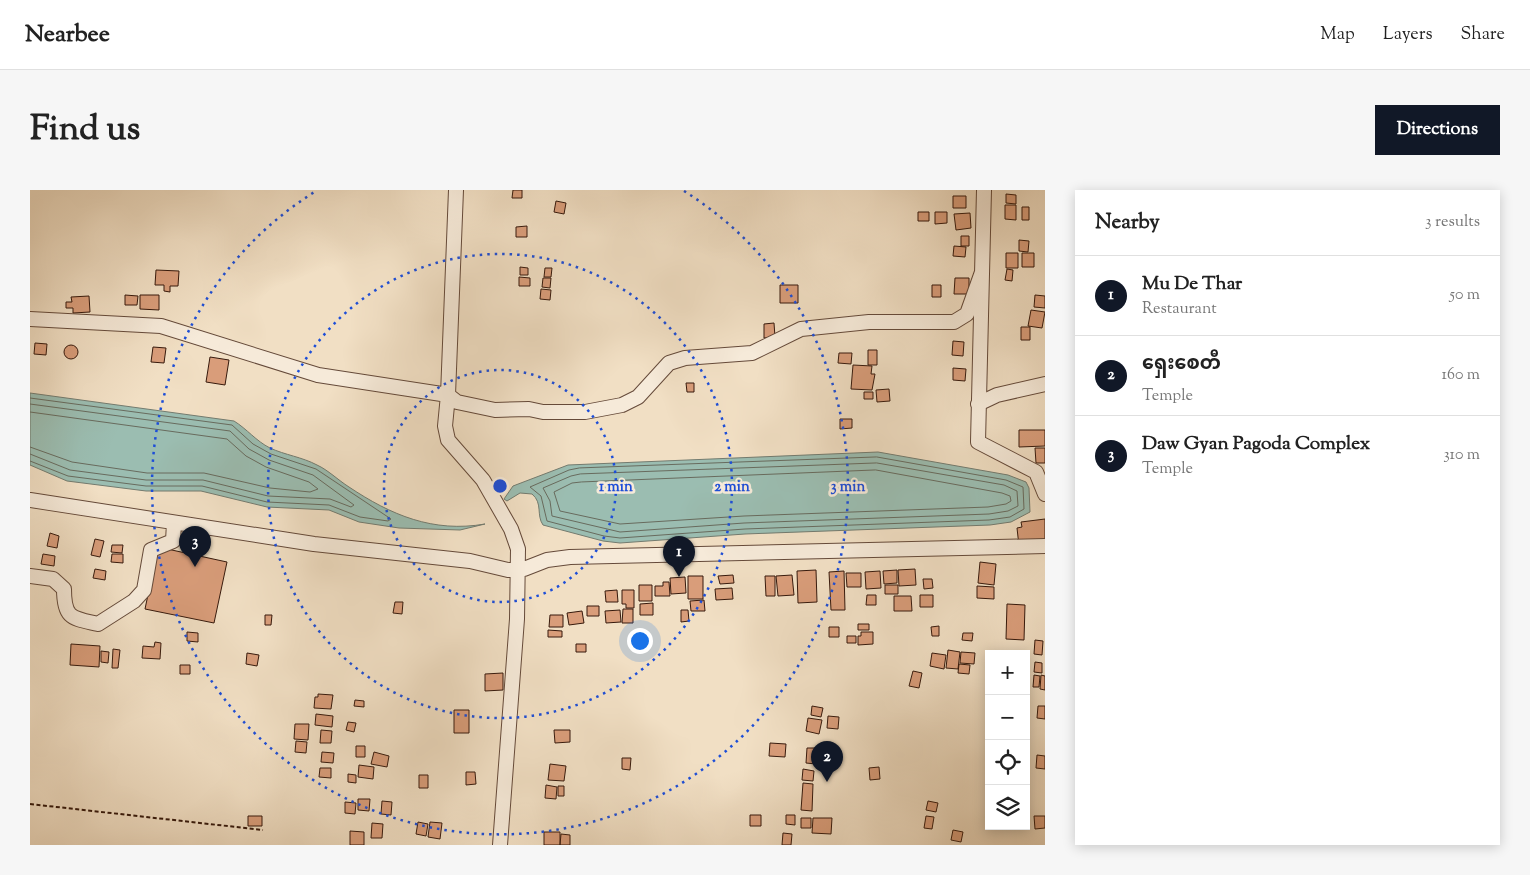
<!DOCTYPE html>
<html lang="en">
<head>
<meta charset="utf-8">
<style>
	body { margin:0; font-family:"Sorts Mill Goudy","Noto Sans Myanmar",serif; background:#f6f6f6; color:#222 }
	.controls { position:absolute; right:15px; bottom:15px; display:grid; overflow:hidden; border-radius:0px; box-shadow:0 2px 12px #0003 }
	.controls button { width:45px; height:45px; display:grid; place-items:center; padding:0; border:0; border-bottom:1px solid #e0e0e0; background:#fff; color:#222; font:25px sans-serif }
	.you { position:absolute; left:609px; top:450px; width:18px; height:18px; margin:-12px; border:4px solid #fff; border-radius:50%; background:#1a73e8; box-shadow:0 0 0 8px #1a73e833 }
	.badge { display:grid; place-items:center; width:32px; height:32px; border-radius:50%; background:#111827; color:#fff; font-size:16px; font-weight:700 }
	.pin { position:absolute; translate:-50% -41px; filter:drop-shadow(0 1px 2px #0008) }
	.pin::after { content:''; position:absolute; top:26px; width:18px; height:15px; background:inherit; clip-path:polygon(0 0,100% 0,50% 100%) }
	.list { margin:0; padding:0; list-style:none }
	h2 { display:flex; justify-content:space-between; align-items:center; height:65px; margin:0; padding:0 20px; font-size:21px }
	h2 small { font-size:16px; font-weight:400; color:#767676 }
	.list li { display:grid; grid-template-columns:32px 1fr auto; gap:15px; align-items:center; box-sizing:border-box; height:80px; padding:0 20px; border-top:1px solid #e0e0e0 }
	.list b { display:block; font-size:19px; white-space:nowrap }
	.list p { margin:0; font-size:16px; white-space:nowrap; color:#767676 }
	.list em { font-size:16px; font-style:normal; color:#767676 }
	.icon { flex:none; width:28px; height:28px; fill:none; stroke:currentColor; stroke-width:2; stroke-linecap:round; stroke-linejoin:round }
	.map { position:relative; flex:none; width:1015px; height:655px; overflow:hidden; border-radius:0px }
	header { display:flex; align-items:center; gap:30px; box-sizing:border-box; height:70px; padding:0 25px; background:#fff; border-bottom:1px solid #e0e0e0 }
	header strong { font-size:24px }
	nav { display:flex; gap:28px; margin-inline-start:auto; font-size:18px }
	.intro { display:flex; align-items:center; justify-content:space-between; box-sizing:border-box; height:120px; padding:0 30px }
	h1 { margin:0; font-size:35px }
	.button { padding:12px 22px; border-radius:0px; background:#111827; color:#fff; font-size:18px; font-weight:700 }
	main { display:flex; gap:30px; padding:0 30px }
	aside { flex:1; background:#fff; border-radius:0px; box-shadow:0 2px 12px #0003 }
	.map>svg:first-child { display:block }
	.water { fill:#9bbdb1; stroke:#737b6f }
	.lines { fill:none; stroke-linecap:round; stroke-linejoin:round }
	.shore { stroke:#686b5e; stroke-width:1 }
	.building { fill:#d99d7a; stroke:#36190c }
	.minor-casing { stroke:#654a3a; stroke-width:16 }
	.path { stroke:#36190c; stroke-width:2; stroke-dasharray:4 2.5; stroke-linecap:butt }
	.minor { stroke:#f6ead9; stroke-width:14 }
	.ring { fill:none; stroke:#1d4ed8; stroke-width:2.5; stroke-dasharray:2.5 5 }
	.centre { fill:#1d4ed8; stroke:#f6ead9; stroke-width:2.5 }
	.ring-label { font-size:15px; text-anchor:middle; font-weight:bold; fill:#1d4ed8; stroke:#f6ead9; stroke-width:5; stroke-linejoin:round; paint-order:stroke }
</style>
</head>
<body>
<header>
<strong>Nearbee</strong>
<nav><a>Map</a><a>Layers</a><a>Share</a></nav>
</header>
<div class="intro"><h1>Find us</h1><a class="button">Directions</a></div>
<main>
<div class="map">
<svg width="1015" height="655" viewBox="0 0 1015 655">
	<rect width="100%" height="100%" fill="#f1dfc4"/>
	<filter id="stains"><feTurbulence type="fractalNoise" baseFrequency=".004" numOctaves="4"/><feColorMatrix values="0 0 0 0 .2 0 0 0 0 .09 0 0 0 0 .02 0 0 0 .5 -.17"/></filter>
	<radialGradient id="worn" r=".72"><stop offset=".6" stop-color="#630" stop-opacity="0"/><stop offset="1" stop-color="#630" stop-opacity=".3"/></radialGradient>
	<path class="water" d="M0 203 204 231C217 239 226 251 240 258 255 265 272 267 287 275 298 280 308 290 319 297 361 325 403 343 455 334L430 340 369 338 329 332 299 320 237 317 171 301H116L37 291 0 275Z
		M848 262 978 285 996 292 999 298 1000 322 981 332 960 335 715 344 590 353 573 351 513 335C506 325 513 313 502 304L490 303 477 311 474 309 483 296 538 275Z"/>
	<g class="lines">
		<path class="shore" d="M0 208 202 235 223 254 241 264 286 279 361 329 358 331 330 327 299 315 237 312 172 296H116L38 286 0 271
			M0 214 200 241 219 259 239 270 283 285 324 315 321 317 300 309 238 306 173 290H116L40 280 0 264
			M0 222 197 249 216 266 236 277 279 292 288 299 280 302 240 298 174 283H117L42 272 0 257
			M847 267 976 290 993 297 994 319 980 327 959 330 715 339 590 348 574 346 517 331 511 306 500 297 539 280 549 278Z
			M847 273 974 295 987 301 988 316 978 321 959 324 714 333 590 342 522 326 520 311 513 298 541 286 550 284Z
			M846 280 972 303 980 306 981 311 976 314 958 317 714 326 590 334 530 321 524 302 542 293 551 292Z"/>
	</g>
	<path class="building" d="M483 0H492V8H482Z
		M976 4 986 5V14L976 13Z
		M923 6H936V18H923Z
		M526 11 536 13 534 24 524 22Z
		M975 15H986V30L975 29Z
		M992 17H999V30H992Z
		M888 22H899V31H888Z
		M905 22H917V33L905 34Z
		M940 23 941 38 926 40 924 24Z
		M497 36V47H486V37Z
		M931 46H939V56H931Z
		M989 50 999 51 998 62 989 61Z
		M924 56 936 57 935 67 923 66Z
		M976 63H988V78H976Z
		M992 63H1004V77H992Z
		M490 77 498 78V85H490Z
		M515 78H522L521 87H514Z
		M977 79 983 80 982 91 975 90Z
		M126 80 149 81 148 96H140V102L134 101V95H125Z
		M489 87 500 88V96H489Z
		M513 88H521L520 98 512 97Z
		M925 88H939V104H924Z
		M750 95H768V113H750Z
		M902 95H911V107H902Z
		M511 99 521 100 520 110 510 109Z
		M95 105 108 106 107 115H95Z
		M110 105H129V120L110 119Z
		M1005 105 1015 106V118L1004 117Z
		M59 106 60 122 43 123V118H36V112H42L41 107Z
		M1001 120 1015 122 1012 138 998 136Z
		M744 133 745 147 734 148V134Z
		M991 137H1000V150H991Z
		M923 151 934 152 933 166 922 165Z
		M5 153 17 154 16 165 4 164Z
		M34 162a7 7 0 1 1 14 0a7 7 0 1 1-14 0Z
		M123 157 136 158 134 173 121 172Z
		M838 160H847V175H838Z
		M809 163H822L821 174 808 173Z
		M180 167 199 170 195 195 176 192Z
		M823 175 842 176 841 184H845L842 200 821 199Z
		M923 178 936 179 935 191 923 190Z
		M656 193H664V202H657Z
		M859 199 860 211 847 212 846 200Z
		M834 202H843V209H834Z
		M810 229H822V238L810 239Z
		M989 240H1015V256L989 257Z
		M1005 258H1015V273H1006Z
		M1015 329V353L989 356 987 338 992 337 991 332Z
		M20 343 29 346 27 358 17 356Z
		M65 349 74 351 70 367 61 365Z
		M82 355H93L92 363 81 362Z
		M128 357 197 372 184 433 115 419Z
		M13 364 25 366 24 376 11 374Z
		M82 364H93V373L81 372Z
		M950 372 966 374 964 395 948 393Z
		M65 379 76 381 75 390 63 388Z
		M885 379 886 395 869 396 868 380Z
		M786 380 787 412 768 413 767 381Z
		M867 380V393L854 394 853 381Z
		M814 381 815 420H801L799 382Z
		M850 381 851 398 836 399 835 382Z
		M816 383H831V397H817Z
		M703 385 704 393 690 394 688 386Z
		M762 385 764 405 748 406 746 386Z
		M658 386H673V409H658Z
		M735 386H745V406H736Z
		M655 387 656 403 641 404 640 388Z
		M893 389H902L903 398 894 399Z
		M633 392H639L640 406H625V396H633Z
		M609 395H622V411H609Z
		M855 395H868V404H855Z
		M947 396 964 397V409L947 408Z
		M702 398 703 409 686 410 685 399Z
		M587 400 588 412H576L575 401Z
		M592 400H604V418H596V414H592Z
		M837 405H846V415H836Z
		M890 405H903V417H890Z
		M864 406H881L882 421H864Z
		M674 410 675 421H661L660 411Z
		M365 412H373L372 424 363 423Z
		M623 413V425H610V414Z
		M977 414 995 415 994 450 976 449Z
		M557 416H569V426H557Z
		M593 419H603V433H592Z
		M590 420 591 432 576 433 575 421Z
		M651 420H658L659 431 651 432Z
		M552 421 554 433 539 435 537 423Z
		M235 425H242L241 435H235Z
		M520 425H533V437H519Z
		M828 434H839V440H828Z
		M909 436V446H902L901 437Z
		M799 437H809V447H799Z
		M518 440 532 441V447H518Z
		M157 442 168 443V452L157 451Z
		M831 442H843V454L828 455V446H831Z
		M933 443H943L942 451 932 450Z
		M817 446H826V453H817Z
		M1005 450 1013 451 1012 465 1004 464Z
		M125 452 131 453 130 469 112 468 113 456 124 457Z
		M41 454 70 456 69 477 40 475Z
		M546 454H556V462H546Z
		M83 459 90 460 88 478H82Z
		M918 460 930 462 928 479 916 478Z
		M71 461 79 462 78 473 71 472Z
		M931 462 945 463 944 474 930 473Z
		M217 463 229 465 227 476 216 474Z
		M902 463 916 465 914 479 900 476Z
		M1005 472 1012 473V483L1004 482Z
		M929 474 940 475 939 484 928 483Z
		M150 475H160V484H150Z
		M883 481 892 483 889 498 879 496Z
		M473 483V500L455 501V484Z
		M1004 485 1010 486 1009 497H1003Z
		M1011 485 1015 486V500L1010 499Z
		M288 504 303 505 301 519 284 518 285 507H288Z
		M325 510 334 511V517L324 516Z
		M782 516 793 518 791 527 781 525Z
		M1008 516H1015V529L1007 528Z
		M424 520H439V543H424Z
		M286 524 303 526 302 537 285 535Z
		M798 526 809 527 808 539 797 538Z
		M778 528 792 530 789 544 776 541Z
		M318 532 326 533 324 542 316 540Z
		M265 534H279L278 550 264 549Z
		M291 540 302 541 301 553H290Z
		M524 540H540V552L525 553Z
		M266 551 277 552 276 563 265 562Z
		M740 553 756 554 755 567 739 566Z
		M326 556H335V567H326Z
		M777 558H787L786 574 776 573Z
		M292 562 304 563 303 573 291 572Z
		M344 562 359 566 357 577 341 574Z
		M796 562 810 564 808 575 794 573Z
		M1007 565 1015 566V579L1006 578Z
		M592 568H601L600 580 592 579Z
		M520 574 536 576 534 591 518 590Z
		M329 575 344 577 343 589 328 587Z
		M849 577 850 589 840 590 839 578Z
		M290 578H301V588L289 587Z
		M773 579 784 581 783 591 772 590Z
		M436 582H445L446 594 436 595Z
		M318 584 326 585V593L318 592Z
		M389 585H398V598H389Z
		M773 593 783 594 782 621 771 620Z
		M516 595 527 597 526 609 515 608Z
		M528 596H534V606H528Z
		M328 609H340L339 621 328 620Z
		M352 611 362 612 361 625 351 624Z
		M898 611 908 613 906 622 896 620Z
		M315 612 326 613 325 624 315 623Z
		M720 625H731V636H720Z
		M756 625H765V635L756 634Z
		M218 626H232V636H218Z
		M896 626 904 627 902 639 894 638Z
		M1004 626H1015V638L1005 639Z
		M771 628H781V638H771Z
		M783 628H802L801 644 782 643Z
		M388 632 398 634 396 646 386 644Z
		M400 632 412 633 410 649 398 647Z
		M342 633 353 634 352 648H341Z
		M923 640 933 642 931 652 921 650Z
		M320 641 334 642V655H320Z
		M514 642H530V655H514Z
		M753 643 762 644 761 655H752Z
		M531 644 540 645V655H530Z"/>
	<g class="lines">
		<g class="minor-casing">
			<path id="minor" d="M426 0 418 205 415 236 418 250 453 290 481 339 488 359 487 429 470 655
				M954 0 948 252 1006 282 1015 304
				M0 129 131 136 288 185 418 205 427 212 465 220 499 219 513 222H555L592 215 608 207 639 173 655 168 722 163 771 139 839 132H924L937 124 952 82
				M948 214 967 205 1015 194
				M0 310 284 354 440 371 478 380 494 379 517 370 540 367 1015 356
				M0 386 23 389 34 399C34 429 42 428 68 434L104 411 114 400 121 360 143 351 144 333"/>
		</g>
		<path class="path" d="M0 614 233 640"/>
		<use href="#minor" class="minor"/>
	</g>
	<g class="ring">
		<circle cx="470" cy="296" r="116"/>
		<circle cx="470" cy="296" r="232"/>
		<path d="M654 1A348 348 0 1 1 286 1"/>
	</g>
	<circle cx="470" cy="296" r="8" class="centre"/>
	<g class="ring-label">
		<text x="586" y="301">1 min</text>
		<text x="702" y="301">2 min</text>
		<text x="818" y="301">3 min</text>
	</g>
	<rect width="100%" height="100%" filter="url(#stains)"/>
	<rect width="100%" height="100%" fill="url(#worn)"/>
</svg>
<div class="controls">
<button>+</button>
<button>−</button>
<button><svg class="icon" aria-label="locate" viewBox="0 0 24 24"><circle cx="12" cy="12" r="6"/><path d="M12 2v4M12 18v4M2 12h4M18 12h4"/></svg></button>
<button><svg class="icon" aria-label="layers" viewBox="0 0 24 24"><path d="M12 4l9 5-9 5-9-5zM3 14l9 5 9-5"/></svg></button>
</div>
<div class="you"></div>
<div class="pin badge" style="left:649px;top:387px">1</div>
<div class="pin badge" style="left:797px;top:592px">2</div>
<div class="pin badge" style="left:165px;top:377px">3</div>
</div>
<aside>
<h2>Nearby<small>3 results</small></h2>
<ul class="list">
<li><span class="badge">1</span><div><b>Mu De Thar</b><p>Restaurant</p></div><em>50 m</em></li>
<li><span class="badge">2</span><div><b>ရှေးစေတီ</b><p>Temple</p></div><em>160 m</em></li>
<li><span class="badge">3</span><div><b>Daw Gyan Pagoda Complex</b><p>Temple</p></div><em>310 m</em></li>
</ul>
</aside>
</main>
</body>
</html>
